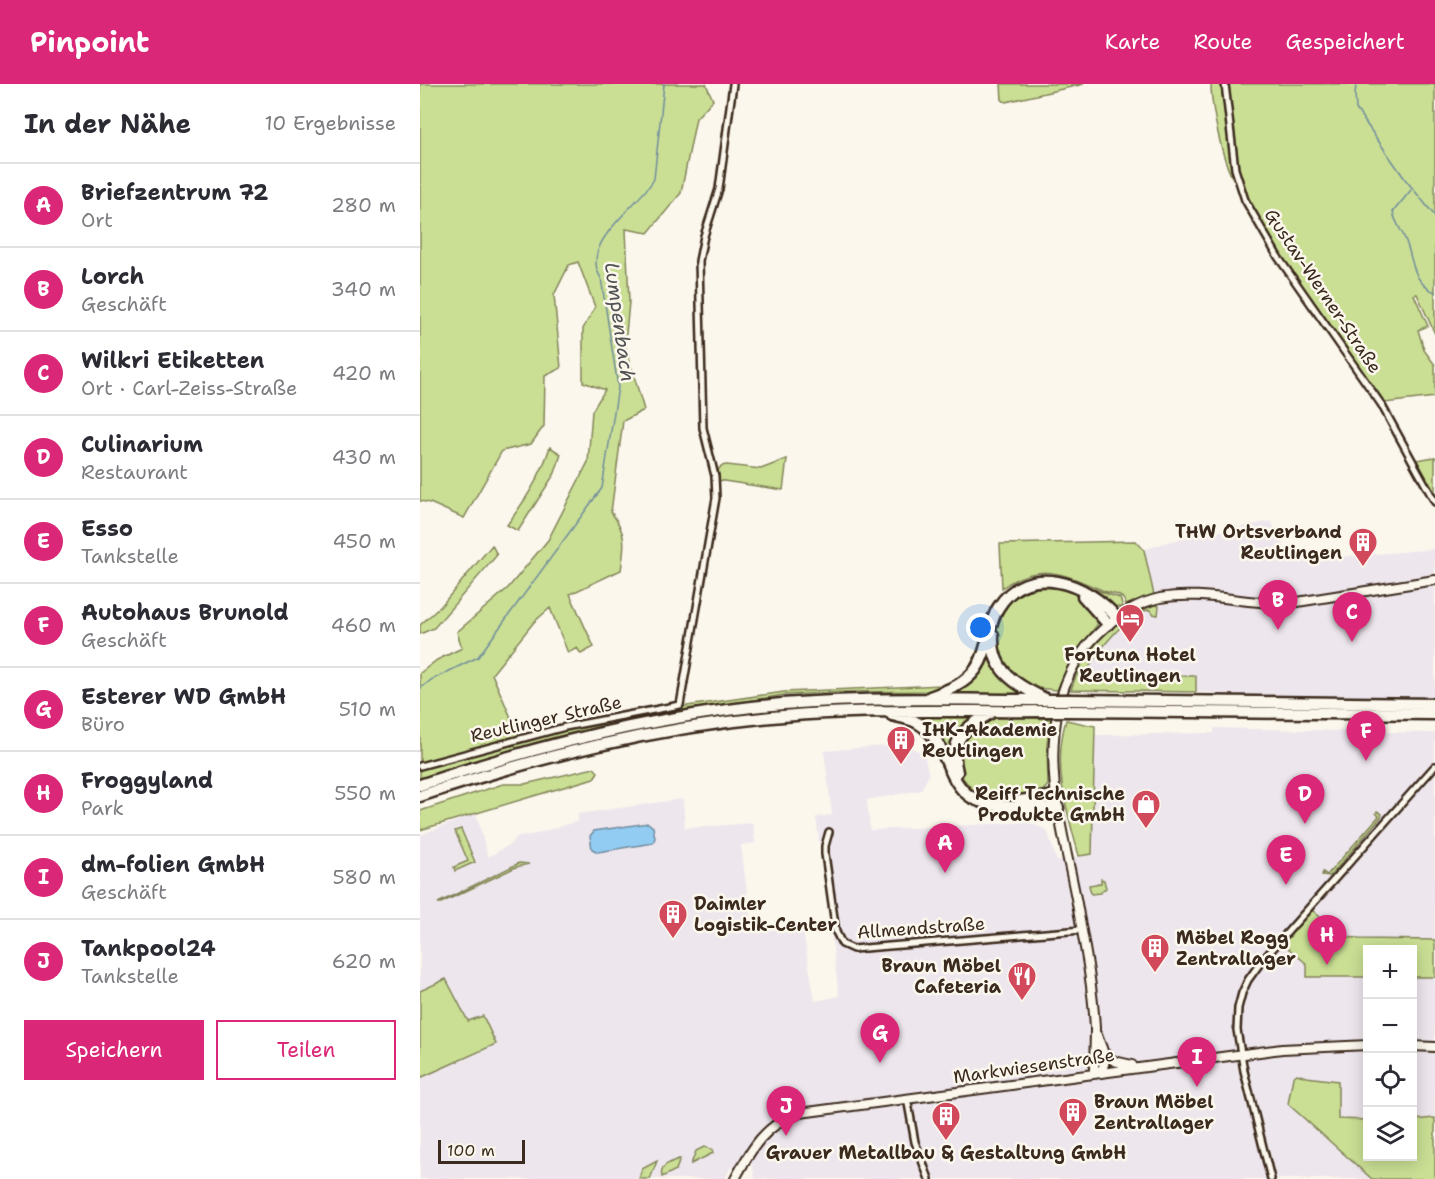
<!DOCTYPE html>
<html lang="de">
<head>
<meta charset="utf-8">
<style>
	body { margin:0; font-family:"Shantell Sans",sans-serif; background:#f2f2f3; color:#2b2b33 }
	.controls { position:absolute; right:18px; bottom:18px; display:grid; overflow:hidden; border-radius:0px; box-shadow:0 3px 15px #0003 }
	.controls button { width:54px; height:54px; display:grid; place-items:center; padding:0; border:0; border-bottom:2px solid #e1e1e2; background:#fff; color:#2b2b33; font:30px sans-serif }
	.scale { position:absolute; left:18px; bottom:15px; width:87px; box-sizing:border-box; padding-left:6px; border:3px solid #3b2a1e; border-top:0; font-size:16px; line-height:21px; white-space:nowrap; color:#3b2a1e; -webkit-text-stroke:4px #fbf7ec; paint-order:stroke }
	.you { position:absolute; left:561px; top:544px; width:21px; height:21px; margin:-15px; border:4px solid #fff; border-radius:50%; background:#1a73e8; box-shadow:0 0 0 9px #1a73e833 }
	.badge { display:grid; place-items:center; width:39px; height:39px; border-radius:50%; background:#db2777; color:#fff; font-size:20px; font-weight:700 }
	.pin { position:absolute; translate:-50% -50px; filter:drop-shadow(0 2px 3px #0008) }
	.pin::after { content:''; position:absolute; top:32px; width:21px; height:18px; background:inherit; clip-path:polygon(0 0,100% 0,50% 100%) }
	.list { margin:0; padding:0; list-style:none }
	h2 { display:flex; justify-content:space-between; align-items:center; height:78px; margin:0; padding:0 24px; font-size:26px }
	h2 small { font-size:20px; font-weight:400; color:#7c7c81 }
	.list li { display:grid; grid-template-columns:39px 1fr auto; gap:18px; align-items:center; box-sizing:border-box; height:84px; padding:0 24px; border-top:2px solid #e1e1e2 }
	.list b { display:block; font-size:22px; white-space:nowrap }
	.list p { margin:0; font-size:20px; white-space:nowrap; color:#7c7c81 }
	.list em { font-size:20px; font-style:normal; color:#7c7c81 }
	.actions { display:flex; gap:12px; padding:18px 24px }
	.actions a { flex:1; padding:14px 0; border:2px solid #db2777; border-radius:0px; text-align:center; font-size:21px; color:#db2777 }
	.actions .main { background:#db2777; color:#fff }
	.icon { flex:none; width:33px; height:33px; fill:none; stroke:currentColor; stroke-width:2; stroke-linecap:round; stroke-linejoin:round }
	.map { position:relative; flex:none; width:1015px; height:1095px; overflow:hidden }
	header { display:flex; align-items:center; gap:36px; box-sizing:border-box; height:84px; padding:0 30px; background:#db2777; color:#fff }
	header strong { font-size:28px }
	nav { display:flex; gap:33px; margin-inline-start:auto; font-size:21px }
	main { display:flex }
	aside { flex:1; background:#fff }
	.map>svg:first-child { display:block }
	.built { fill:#eee6ed; fill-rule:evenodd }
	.green { fill:#cadf94; stroke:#828459; stroke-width:1.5 }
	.water { fill:#92ccf2; stroke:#6f8b9d; stroke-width:1.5 }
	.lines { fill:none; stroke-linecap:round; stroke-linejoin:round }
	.stream { stroke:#6f8b9d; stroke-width:1.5 }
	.street-casing { stroke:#3b2a1e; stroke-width:10 }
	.secondary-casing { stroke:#3b2a1e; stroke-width:12 }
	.highway-casing { stroke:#3b2a1e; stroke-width:15 }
	.street { stroke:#fbf7ec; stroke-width:5 }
	.secondary { stroke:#fbf7ec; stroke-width:8 }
	.highway { stroke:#fbf7ec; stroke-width:10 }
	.highway-bridge-casing { stroke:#3b2a1e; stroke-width:15; stroke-linecap:butt }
	.highway-bridge { stroke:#fbf7ec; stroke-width:10 }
	.labels { text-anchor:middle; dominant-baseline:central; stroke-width:5; stroke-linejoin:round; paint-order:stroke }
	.street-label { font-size:18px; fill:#3b2a1e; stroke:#fbf7ec }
	.poi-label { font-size:18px; font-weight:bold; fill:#3b2a1e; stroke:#fbf7ec; text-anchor:start }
	.water-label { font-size:20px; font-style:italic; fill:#515253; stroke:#fbf7ec }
</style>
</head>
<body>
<header>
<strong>Pinpoint</strong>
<nav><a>Karte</a><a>Route</a><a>Gespeichert</a></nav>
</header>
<main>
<aside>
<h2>In der Nähe<small>10 Ergebnisse</small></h2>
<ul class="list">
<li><span class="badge">A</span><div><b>Briefzentrum 72</b><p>Ort</p></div><em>280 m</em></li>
<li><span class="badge">B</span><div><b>Lorch</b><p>Geschäft</p></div><em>340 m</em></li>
<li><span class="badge">C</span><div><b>Wilkri Etiketten</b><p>Ort · Carl-Zeiss-Straße</p></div><em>420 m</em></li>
<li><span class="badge">D</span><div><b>Culinarium</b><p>Restaurant</p></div><em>430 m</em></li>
<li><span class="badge">E</span><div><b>Esso</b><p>Tankstelle</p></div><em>450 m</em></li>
<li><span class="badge">F</span><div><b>Autohaus Brunold</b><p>Geschäft</p></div><em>460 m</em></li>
<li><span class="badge">G</span><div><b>Esterer WD GmbH</b><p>Büro</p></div><em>510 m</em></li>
<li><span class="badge">H</span><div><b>Froggyland</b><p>Park</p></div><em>550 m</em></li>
<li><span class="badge">I</span><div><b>dm-folien GmbH</b><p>Geschäft</p></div><em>580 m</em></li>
<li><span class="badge">J</span><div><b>Tankpool24</b><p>Tankstelle</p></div><em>620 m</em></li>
</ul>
<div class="actions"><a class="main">Speichern</a><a>Teilen</a></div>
</aside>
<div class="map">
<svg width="1015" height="1095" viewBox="0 0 1015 1095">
	<rect width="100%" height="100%" fill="#fbf7ec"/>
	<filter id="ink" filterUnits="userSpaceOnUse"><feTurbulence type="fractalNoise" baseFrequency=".0167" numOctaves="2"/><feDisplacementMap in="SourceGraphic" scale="12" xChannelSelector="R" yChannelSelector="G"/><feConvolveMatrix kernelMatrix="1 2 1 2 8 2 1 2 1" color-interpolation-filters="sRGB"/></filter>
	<g filter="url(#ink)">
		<path class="built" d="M851 437 872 477 1015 465V614L838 612 776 608 775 592 666 591 670 579 692 553 711 535 735 521 724 466 747 458Z
			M794 644 1015 649V1095H335L332 1080 311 1083 305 1095H0V751L56 729 68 773 89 761 98 752 112 751 158 737V730L263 715 265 744 333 739 335 759 321 761 332 848 382 842 395 917 419 912 396 733 412 731 404 667 484 660 504 670 509 691 501 706 447 716 450 746 608 738 627 746 637 777 672 770 675 651 794 649ZM948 866H992V1072H948Z"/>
		<path class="green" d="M0 0H286L293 16 276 34 261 109 228 149 206 145 209 218 205 261 224 326 203 337 191 428C207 449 205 461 201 486L150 510 174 563 161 570 157 564 148 569 130 524 114 538 72 590 99 652 0 679V589L17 576 42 564 37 548 88 504 128 456 168 378 172 327 185 306 163 298V245L175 223 158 178 149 181 134 211 141 284 125 292 124 342 111 360 82 367 44 434 10 419 0 417Z
			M581 0H664L586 18 582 16Z
			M791 0H803V16L816 99C803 84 791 21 791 0Z
			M807 0H1015V250L997 210 994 211 1008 242 998 246 1004 266 1015 281V313L964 319 861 173 824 108 818 84Z
			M130 363 141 370 135 389 98 447 87 441C106 415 120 394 130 363Z
			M1015 373V413L996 376Z
			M367 375 363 406 298 396 297 388 301 382 307 381 341 385Z
			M716 457 724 466 734 511 706 521C703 509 694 511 684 507 646 491 620 476 582 504L580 460Z
			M72 461 77 471 14 544 0 550V541L21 522Z
			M619 491C649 490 673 507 700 514L703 523H693L648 497 594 505 551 587 524 605 510 607 426 608 364 611 215 635 135 653 0 694V685L101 657 180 638 260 623 364 608 523 601C573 583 552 533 585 506 595 498 607 495 619 491Z
			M617 502C649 499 660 511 678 535L677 541 652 573 637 606 607 603 582 581 575 552 579 533 590 516 598 510Z
			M735 521 739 522 738 531 733 530 730 526C708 527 673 572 666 591L776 592V608L651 606C664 564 694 535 735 521Z
			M568 566 572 573 613 611H524Z
			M482 629H560L529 674Z
			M590 633 631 635 627 659 628 701 620 710 592 714 573 713 559 709 551 704 543 694 539 688 538 663 542 654 566 634Z
			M646 636 675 642 672 770 659 772C647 727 632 683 646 636Z
			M174 684 178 688 174 694 0 746V727L83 700H105Z
			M957 727 962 730 961 733 910 792 902 791 903 788 907 791 959 732 956 729Z
			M41 745 55 778 35 787 34 783 48 777 35 747Z
			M99 779 109 780 96 783 21 819H18Z
			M681 795 684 796 686 804 680 809 671 810 669 801 681 799Z
			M892 826 923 853 937 854 938 855 1015 856V893H993L992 866H948L947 893H887V880L863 860Z
			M26 895 48 937 63 932 76 960 0 994V907Z
			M877 990 886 993 918 997V1035L947 1036 948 1072H992L993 1036 1015 1034V1095H952L868 1020 873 993Z
			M284 1063 292 1065 293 1069 271 1080 276 1067Z
			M259 1075H260L256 1086 242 1093C239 1081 249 1079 259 1075Z
			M237 1077 230 1095H219L222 1085Z"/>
		<path class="water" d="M228 739 233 743 235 754 233 759 178 768 172 765 170 752 174 747Z"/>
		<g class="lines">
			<path class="stream" d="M936 0 935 11 936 25 985 95 1015 132
				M991 106 973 128C975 138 981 145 985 155 994 176 991 198 1015 208
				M0 605 11 596 58 573 182 404 198 303 181 194C158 159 220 121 234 95L244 0"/>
			<g class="street-casing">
				<path id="street" d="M805 0 815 85 825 116 858 173 961 320 1015 418
					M0 682 145 643 260 621 296 414 295 392 283 344 279 177 284 152 299 105 313 0
					M409 748 405 762V770L416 848 422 860 433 865 662 846
					M487 1014 495 1058 509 1095
					M851 1095 824 987 817 946 818 924 822 909 828 896 841 878 1015 682"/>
			</g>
			<g class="secondary-casing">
				<path id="secondary" d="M677 951C681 963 691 978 679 988
					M992 962 1015 963
					M683 968 694 977 712 981
					M674 989C674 974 675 959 675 944 673 906 666 868 659 831 647 758 622 695 639 621 646 592 659 567 681 547 698 531 717 519 740 514 783 506 828 521 871 519L1015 496
					M315 1095C331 1065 346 1039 380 1029L862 965 948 961"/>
			</g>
			<g class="highway-casing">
				<path id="highway" d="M663 512 688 540
					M573 551C571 588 596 600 625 615
					M510 613C528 606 544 601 556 585 569 567 567 542 578 524 607 476 668 499 697 534
					M651 616 1015 620
					M649 627 1015 630
					M472 631C479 633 487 634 494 637 529 653 523 695 551 713 572 726 613 723 638 724
					M537 688C528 654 547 643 572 628
					M0 701C109 664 218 636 332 623 431 612 530 616 628 616
					M0 712C121 672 235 643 363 632 450 624 538 628 626 627
					M600 717 635 712"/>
			</g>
			<use href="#street" class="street"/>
			<use href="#secondary" class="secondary"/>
			<use href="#highway" class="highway"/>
			<g class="highway-bridge-casing">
				<path id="highway-bridge" d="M628 616H651
					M626 627H649"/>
			</g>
			<use href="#highway-bridge" class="highway-bridge"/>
		</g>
	</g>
	<defs>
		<g id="building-pin" transform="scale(1.5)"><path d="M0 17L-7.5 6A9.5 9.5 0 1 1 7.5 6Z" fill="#d1495b" stroke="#fbf7ec"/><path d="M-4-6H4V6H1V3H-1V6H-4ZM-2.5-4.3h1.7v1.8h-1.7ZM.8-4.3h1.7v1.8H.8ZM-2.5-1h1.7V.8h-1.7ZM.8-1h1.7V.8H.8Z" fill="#fff"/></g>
		<g id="hotel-pin" transform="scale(1.5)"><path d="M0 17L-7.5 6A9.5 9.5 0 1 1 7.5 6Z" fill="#d1495b" stroke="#fbf7ec"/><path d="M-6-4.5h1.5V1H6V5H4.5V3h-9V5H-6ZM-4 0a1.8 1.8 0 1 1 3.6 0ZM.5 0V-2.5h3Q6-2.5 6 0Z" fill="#fff"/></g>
		<g id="shop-pin" transform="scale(1.5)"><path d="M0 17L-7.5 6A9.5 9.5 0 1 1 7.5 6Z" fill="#d1495b" stroke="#fbf7ec"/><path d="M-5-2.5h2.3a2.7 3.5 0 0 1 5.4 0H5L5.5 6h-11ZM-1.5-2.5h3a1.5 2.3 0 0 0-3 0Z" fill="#fff"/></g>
		<g id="restaurant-pin" transform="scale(1.5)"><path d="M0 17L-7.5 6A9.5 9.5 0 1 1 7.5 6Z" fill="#d1495b" stroke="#fbf7ec"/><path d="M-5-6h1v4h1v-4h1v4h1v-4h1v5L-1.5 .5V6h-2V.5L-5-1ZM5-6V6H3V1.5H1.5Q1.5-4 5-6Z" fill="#fff"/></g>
	</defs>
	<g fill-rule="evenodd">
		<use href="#building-pin" x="943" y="458"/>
		<use href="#hotel-pin" x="710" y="534"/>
		<use href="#building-pin" x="481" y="656"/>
		<use href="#shop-pin" x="726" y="720"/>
		<use href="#building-pin" x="253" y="830"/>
		<use href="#building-pin" x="735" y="864"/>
		<use href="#restaurant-pin" x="602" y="892"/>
		<use href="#building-pin" x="653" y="1028"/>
		<use href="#building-pin" x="526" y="1032"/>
	</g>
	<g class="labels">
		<g class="street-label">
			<text transform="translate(903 207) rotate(56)">Gustav-Werner-Straße</text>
			<text transform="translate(126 635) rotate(-13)">Reutlinger Straße</text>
			<text transform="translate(501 844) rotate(-4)">Allmendstraße</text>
			<text transform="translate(614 982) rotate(-8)">Markwiesenstraße</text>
		</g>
		<g class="poi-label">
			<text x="922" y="448" text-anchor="end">THW Ortsverband<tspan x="922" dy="21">Reutlingen</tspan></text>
			<text x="710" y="571" text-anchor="middle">Fortuna Hotel<tspan x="710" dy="21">Reutlingen</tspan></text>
			<text x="502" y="646">IHK-Akademie<tspan x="502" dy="21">Reutlingen</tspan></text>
			<text x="705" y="710" text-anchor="end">Reiff Technische<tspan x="705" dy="21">Produkte GmbH</tspan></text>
			<text x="274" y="820">Daimler<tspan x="274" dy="21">Logistik-Center</tspan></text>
			<text x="756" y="854">Möbel Rogg<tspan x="756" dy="21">Zentrallager</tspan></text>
			<text x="581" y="882" text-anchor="end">Braun Möbel<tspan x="581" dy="21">Cafeteria</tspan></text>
			<text x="674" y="1018">Braun Möbel<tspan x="674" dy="21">Zentrallager</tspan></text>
			<text x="526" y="1069" text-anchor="middle">Grauer Metallbau &amp; Gestaltung GmbH</text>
		</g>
		<g class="water-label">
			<text transform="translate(200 238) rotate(82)">Lumpenbach</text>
		</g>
	</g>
</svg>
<div class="controls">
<button>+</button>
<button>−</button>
<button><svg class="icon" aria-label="locate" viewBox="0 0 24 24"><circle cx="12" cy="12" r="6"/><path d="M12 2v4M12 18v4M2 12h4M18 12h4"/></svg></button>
<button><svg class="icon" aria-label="layers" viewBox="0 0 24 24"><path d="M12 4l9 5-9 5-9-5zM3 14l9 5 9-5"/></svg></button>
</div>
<div class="scale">100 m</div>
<div class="you"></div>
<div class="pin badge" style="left:525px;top:789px">A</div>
<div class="pin badge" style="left:858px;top:546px">B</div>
<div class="pin badge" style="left:932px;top:558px">C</div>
<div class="pin badge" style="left:885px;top:740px">D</div>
<div class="pin badge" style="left:866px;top:801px">E</div>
<div class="pin badge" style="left:946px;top:677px">F</div>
<div class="pin badge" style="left:460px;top:979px">G</div>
<div class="pin badge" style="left:907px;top:881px">H</div>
<div class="pin badge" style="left:777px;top:1003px">I</div>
<div class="pin badge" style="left:366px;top:1052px">J</div>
</div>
</main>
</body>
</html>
